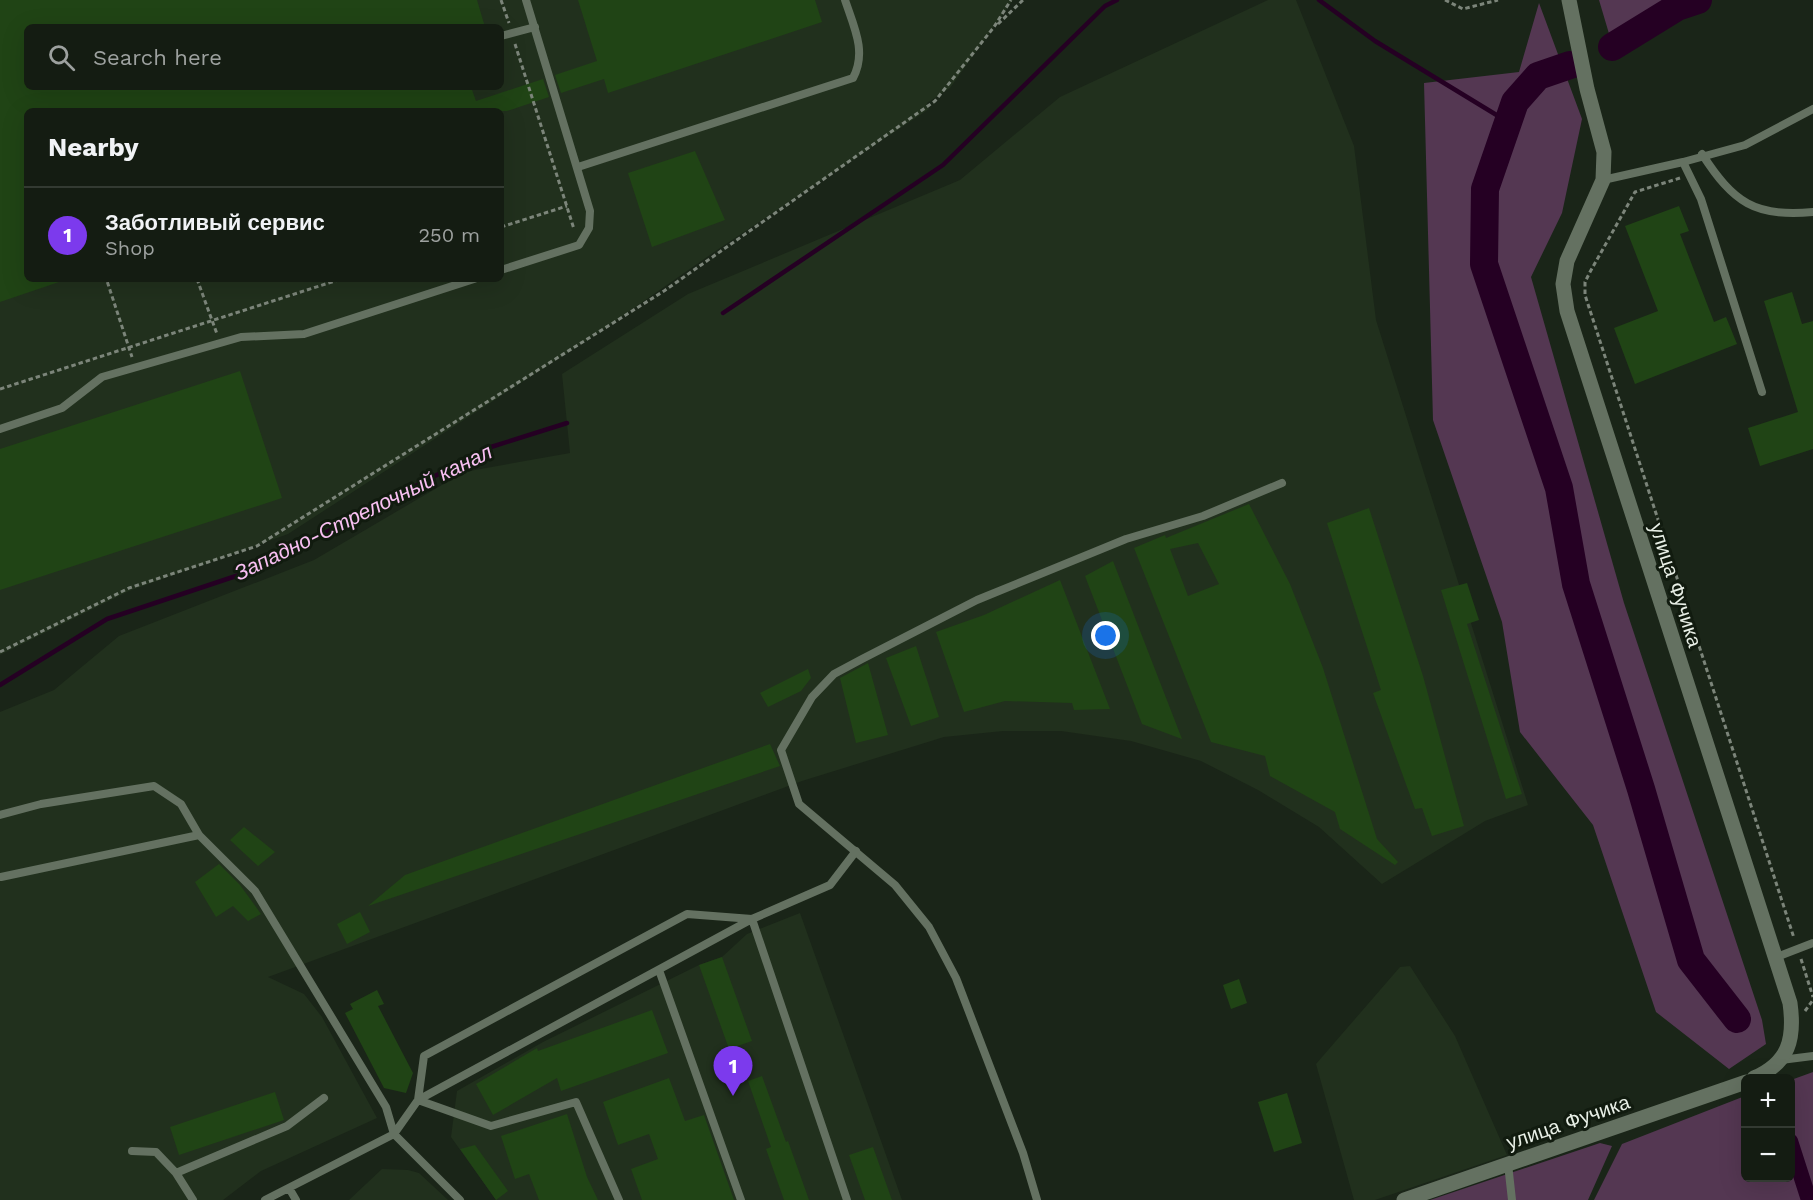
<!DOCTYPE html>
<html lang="en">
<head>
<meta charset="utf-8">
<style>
	body { margin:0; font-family:"Work Sans",sans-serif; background:#1d251b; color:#f1f3f6 }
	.controls { position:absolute; right:18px; bottom:18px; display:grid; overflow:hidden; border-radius:9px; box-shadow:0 6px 24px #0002 }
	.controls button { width:54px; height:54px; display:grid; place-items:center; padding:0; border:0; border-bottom:2px solid #333a32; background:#141c12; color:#f1f3f6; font:30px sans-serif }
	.you { position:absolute; left:1106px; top:636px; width:21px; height:21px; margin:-15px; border:4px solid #fff; border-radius:50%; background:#1a73e8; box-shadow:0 0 0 9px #1a73e833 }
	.badge { display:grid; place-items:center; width:39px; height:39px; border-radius:50%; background:#7c3aed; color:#fff; font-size:20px; font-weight:700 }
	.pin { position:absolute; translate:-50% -50px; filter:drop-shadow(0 2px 3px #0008) }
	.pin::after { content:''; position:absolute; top:32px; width:21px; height:18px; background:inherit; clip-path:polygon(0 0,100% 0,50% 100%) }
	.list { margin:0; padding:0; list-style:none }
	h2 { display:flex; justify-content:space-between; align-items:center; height:78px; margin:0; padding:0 24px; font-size:26px }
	h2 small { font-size:20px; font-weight:400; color:#9da19f }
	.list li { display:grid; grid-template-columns:39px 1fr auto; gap:18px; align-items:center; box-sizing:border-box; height:96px; padding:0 24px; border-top:2px solid #333a32 }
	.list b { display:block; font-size:22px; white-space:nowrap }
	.list p { margin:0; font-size:20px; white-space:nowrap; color:#9da19f }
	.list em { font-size:20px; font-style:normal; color:#9da19f }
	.icon { flex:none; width:33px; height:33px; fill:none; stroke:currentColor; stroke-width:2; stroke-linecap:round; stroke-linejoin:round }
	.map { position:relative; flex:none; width:1813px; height:1200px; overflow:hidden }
	.search { position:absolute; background:#141c12; box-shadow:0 6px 24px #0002; left:24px; top:24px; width:480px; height:66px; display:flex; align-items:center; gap:15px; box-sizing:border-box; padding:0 21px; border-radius:9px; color:#9da19f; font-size:22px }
	.panel { position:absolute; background:#141c12; box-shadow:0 6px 24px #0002; left:24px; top:108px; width:480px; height:174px; border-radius:9px }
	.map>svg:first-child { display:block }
	.built { fill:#21301d; fill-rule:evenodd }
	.green { fill:#543752 }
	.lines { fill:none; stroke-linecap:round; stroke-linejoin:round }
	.stream { stroke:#250023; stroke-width:4.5 }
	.canal { stroke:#250023; stroke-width:16 }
	.river { stroke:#250023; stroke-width:28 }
	.building { fill:#204415; fill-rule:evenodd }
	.path { stroke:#7c857a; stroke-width:3; stroke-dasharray:4.5 3; stroke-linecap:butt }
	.lane { stroke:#647161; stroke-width:8 }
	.street { stroke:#647161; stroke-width:15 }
	.labels { text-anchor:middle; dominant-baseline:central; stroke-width:6; stroke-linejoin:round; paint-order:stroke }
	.street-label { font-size:20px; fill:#e8efe6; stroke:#111b0f }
	.water-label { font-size:21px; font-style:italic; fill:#f9c0f3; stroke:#111b0f }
</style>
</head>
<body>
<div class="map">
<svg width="1813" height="1200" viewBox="0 0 1813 1200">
	<rect width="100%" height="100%" fill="#1a2518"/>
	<path class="built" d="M0 0H1013L950 88 927 103 929 109 717 250 601 331 288 534 129 591 0 655ZM27 27H501V87H27ZM27 111H501V279H27Z
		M1268 0H1296L1354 146 1376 320 1528 805 1485 821 1382 884 1319 827 1258 790 1201 761 1131 741 1061 731H1003L944 737 802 781 268 977 304 994 322 1017 377 1118 261 1171 223 1200H0V712L54 690 119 636 314 560 464 472 570 453 562 374 688 294 960 180 1060 97Z
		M800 913 902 1200H496L451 1137 457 1091 543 1042 699 965 722 957 747 934Z
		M1410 966 1455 1036 1507 1155 1375 1200H1354L1316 1064 1400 967Z
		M382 1169 408 1170 419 1173 448 1200H349Z"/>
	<path class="green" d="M1599 0H1681L1610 37Z
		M1539 3 1582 119 1562 213 1531 277 1624 603 1762 1020 1766 1044 1729 1069 1656 1012 1593 825 1520 732 1502 622 1433 420 1424 83 1519 72Z
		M1813 1072V1200H1594L1622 1144 1745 1096 1746 1178H1790L1791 1080Z
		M1600 1143 1612 1146 1588 1200H1430Z"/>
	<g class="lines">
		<path class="stream" d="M1319 0 1375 41 1508 122
			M723 313 943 165 1105 6 1117 0
			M0 685 107 619 251 571 491 447 567 423"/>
		<path class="canal" d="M1790 1141 1809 1200"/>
		<path class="river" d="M1612 47 1677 7 1698 0
			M1570 65 1538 76 1515 102 1485 189 1484 264 1559 488 1576 584 1641 789 1691 960 1737 1019"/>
	</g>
	<path class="building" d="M0 0H477L485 27H27V87H471L476 101 543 79 549 97 507 111H27V279H62V281L0 302Z
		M578 0H815L822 22 608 93 604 79 561 93 555 75 597 61Z
		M695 151 725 220 652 247 628 173Z
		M1679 206 1689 231 1680 234 1714 322 1726 317 1737 344 1635 384 1614 328 1658 311 1625 226Z
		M1792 292 1802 324 1813 321V449L1760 466 1748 428 1798 412 1764 301Z
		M240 371 282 498 0 590V449Z
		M1249 504 1290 584 1323 668 1377 839 1398 862 1395 865 1340 829 1335 812 1270 776 1265 756 1211 742 1134 548 1165 535 1166 538ZM1198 543 1219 584 1188 596 1170 549Z
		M1369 508 1423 676 1464 826 1432 836 1422 808 1415 809 1373 693 1381 690 1327 523Z
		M1113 561 1182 739 1142 724 1085 576Z
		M1060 580 1110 709 1074 710 1072 703 1005 701 964 712 936 632 984 615Z
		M1467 583 1479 620 1467 624 1522 794 1506 799 1441 590Z
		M916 646 939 717 911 726 886 658Z
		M868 663 888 735 856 743 840 678Z
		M808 669 811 678 801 691 768 707 760 693Z
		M770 744 780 766 368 906 405 875Z
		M244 827 275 852 258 866 230 840Z
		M219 864 240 885 261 914 248 921 233 906 216 917 195 882Z
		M360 912 370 932 347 944 337 924Z
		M722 957 752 1041 729 1049 699 965Z
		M1239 979 1247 1003 1231 1009 1223 985Z
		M377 990 384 1004 378 1006 413 1073 406 1093 384 1088 345 1013 353 1009 350 1004Z
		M652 1010 668 1053 561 1091 557 1078 493 1115 476 1084 537 1048 538 1051Z
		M762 1076 786 1142 788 1141 809 1200H784L766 1149 771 1147 748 1081Z
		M669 1078 685 1121 704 1115 734 1200H642L631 1169 658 1159 649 1134 618 1145 603 1102Z
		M275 1092 284 1120 179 1155 170 1127Z
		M1287 1093 1302 1143 1274 1152 1258 1102Z
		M567 1114 587 1177 598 1200H539L529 1174 515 1179 501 1136Z
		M475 1145 508 1191 496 1200 460 1149Z
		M873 1147 892 1200H865L849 1155Z"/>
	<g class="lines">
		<path class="path" d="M501 0 509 23
			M1445 0 1463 9 1498 0
			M998 24 1023 0
			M515 44 574 229
			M1680 178 1635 192 1590 272 1585 282V295L1794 938
			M501 227 567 206
			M113 279 107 281 132 357
			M197 279 217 334
			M0 389 341 279
			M0 652 129 588 257 546 664 291 935 101 994 27 1011 0
			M1801 959 1813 997
			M1805 1011 1813 1000"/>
		<path class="lane" d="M501 36 535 27
			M1702 154C1733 202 1755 218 1813 212
			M1683 162 1745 145 1813 109
			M578 167 853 78C867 52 854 27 845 0
			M1603 180 1683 162 1701 199 1762 392
			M501 270 579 245 589 228 590 211 526 0
			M0 429 62 408 102 377 241 337 304 334 474 279
			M0 815 41 804 154 786 181 804 199 835 255 891 386 1107 394 1134 418 1100 752 919 830 885 856 851
			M1 877 199 835
			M1774 958 1813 943
			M659 970 741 1200
			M1781 1060 1813 1056
			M132 1151 156 1152 176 1173 193 1200
			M1508 1164 1512 1200
			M176 1173 287 1126 324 1098
			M289 1188 296 1200
			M265 1200 394 1134 460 1200
			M619 1200 576 1102 491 1126 418 1100 424 1056 687 914 752 919 847 1200
			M1037 1200 1023 1153 956 978 929 927 895 885 799 804 781 750 812 697 834 674 862 659 977 600 1126 539 1203 516 1282 483"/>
		<path class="street" d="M1569 0 1587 89 1604 152 1603 180 1567 261 1563 284 1567 311 1790 1003C1795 1039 1789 1063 1754 1078
			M1404 1200 1746 1082"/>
	</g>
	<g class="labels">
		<g class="street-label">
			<text transform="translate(1676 585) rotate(72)">улица Фучика</text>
			<text transform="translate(1568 1122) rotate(-19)">улица Фучика</text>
		</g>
		<g class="water-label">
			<text transform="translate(363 512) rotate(-26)">Западно-Стрелочный канал</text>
		</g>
	</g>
</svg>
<div class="controls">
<button>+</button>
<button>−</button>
</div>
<div class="you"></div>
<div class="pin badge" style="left:733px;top:1096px">1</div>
<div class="search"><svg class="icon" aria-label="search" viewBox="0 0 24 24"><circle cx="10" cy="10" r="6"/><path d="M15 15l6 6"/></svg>Search here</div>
<section class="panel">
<h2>Nearby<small></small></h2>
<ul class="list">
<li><span class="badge">1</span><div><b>Заботливый сервис</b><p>Shop</p></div><em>250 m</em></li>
</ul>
</section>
</div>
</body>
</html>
